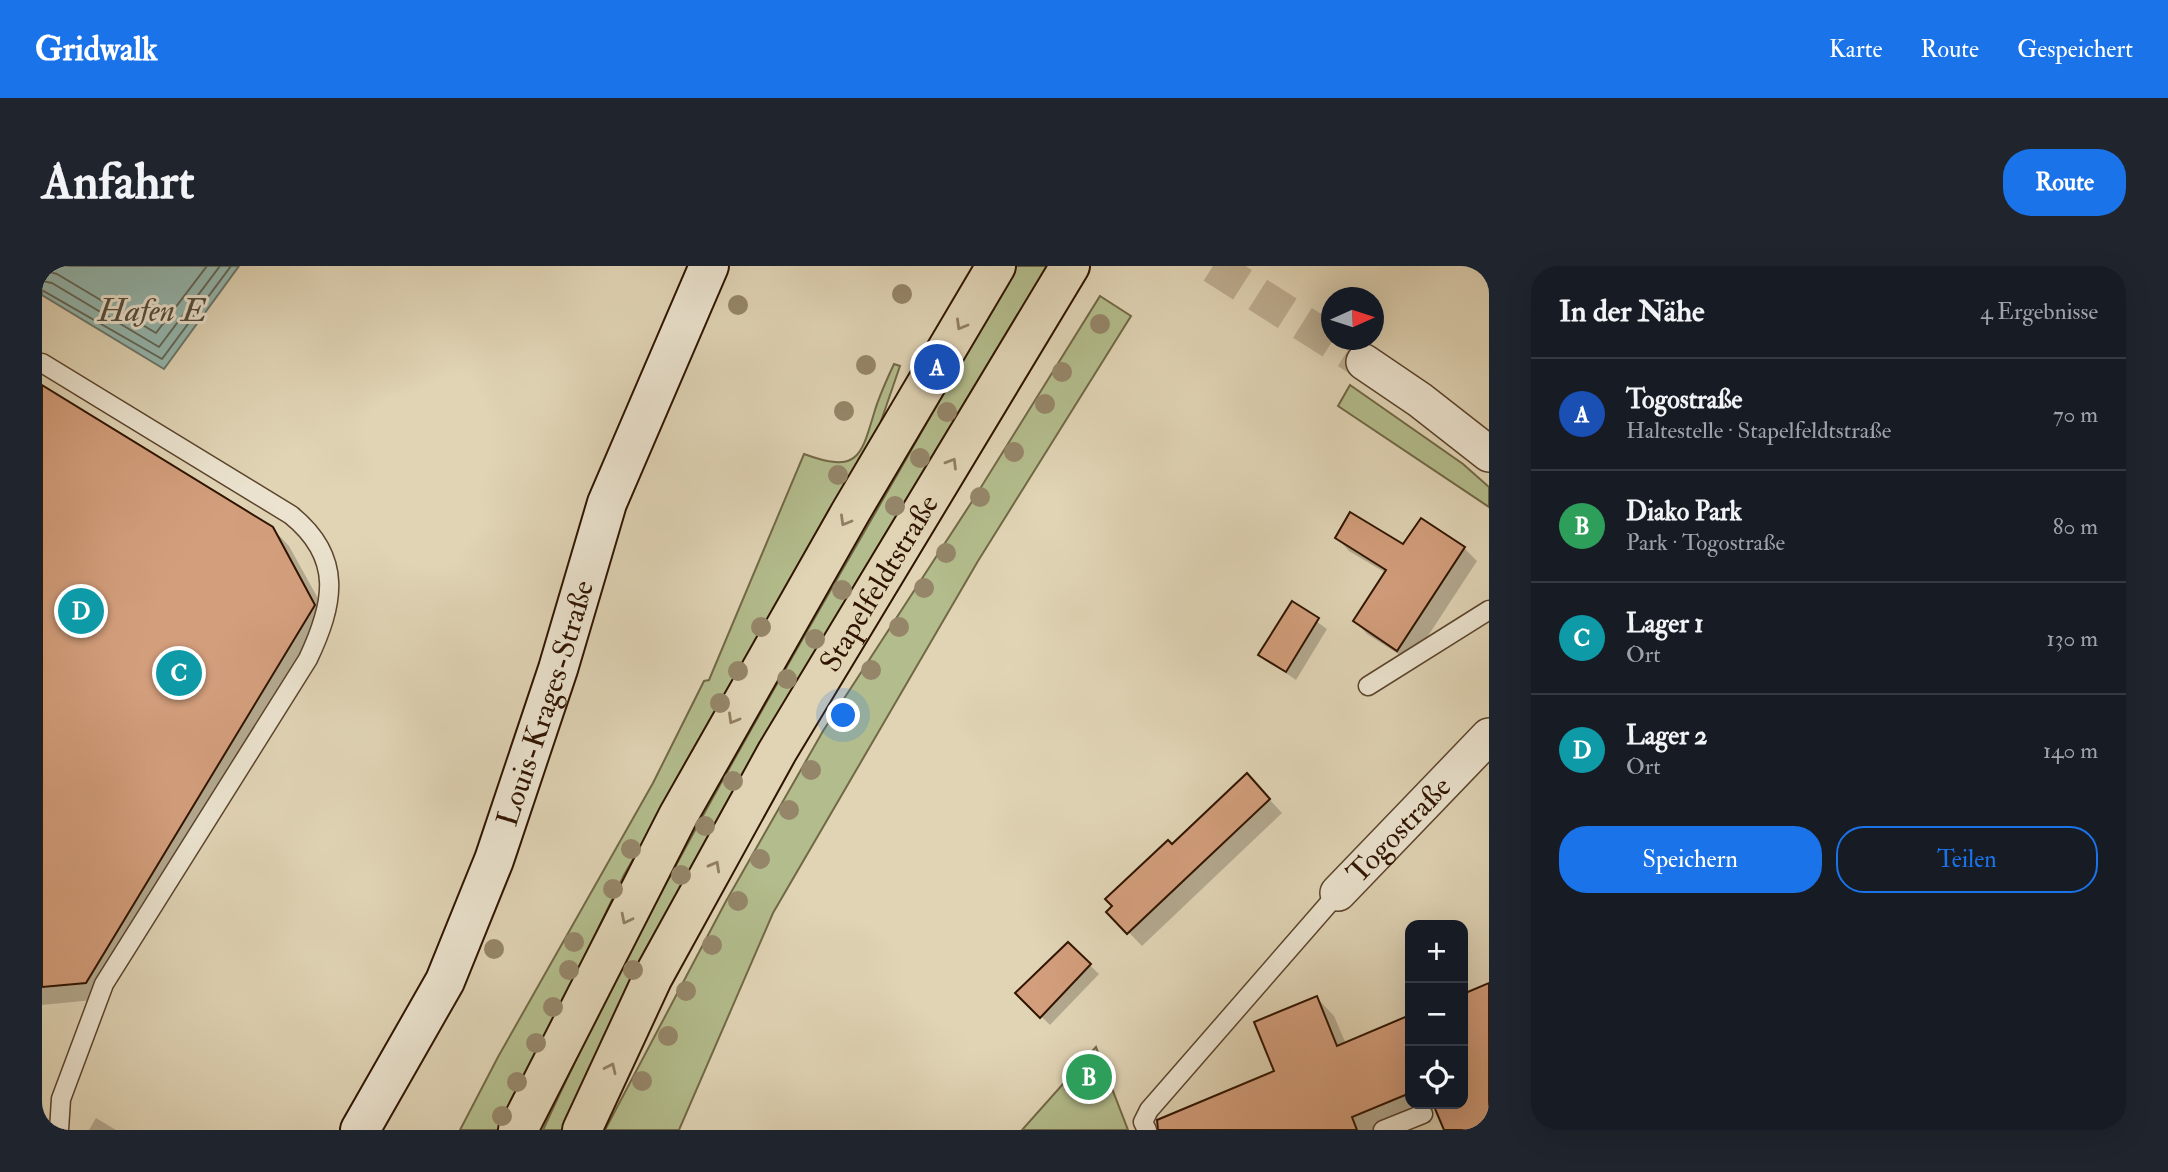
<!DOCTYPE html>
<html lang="de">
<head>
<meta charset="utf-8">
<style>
	body { margin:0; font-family:"IM FELL Double Pica",serif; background:#20242c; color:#f1f3f6 }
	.controls { position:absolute; right:21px; bottom:21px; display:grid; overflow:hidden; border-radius:14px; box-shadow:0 7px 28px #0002 }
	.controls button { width:63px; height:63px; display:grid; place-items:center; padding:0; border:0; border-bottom:2px solid #363941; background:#171b24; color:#f1f3f6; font:35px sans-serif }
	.compass { position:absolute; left:1279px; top:21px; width:63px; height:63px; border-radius:50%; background:#171b24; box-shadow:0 7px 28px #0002; rotate:87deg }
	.you { position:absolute; left:802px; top:450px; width:24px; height:24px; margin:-18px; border:5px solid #fff; border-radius:50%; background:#1a73e8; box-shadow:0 0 0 10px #1a73e833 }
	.badge { display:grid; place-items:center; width:46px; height:46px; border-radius:50%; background:#1a73e8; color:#fff; font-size:23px; font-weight:700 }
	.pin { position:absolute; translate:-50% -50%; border:4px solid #fff; box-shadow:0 2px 7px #0006 }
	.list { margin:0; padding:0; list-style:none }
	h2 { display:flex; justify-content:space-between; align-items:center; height:91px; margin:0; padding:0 28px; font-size:30px }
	h2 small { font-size:23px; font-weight:400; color:#9ea1a6 }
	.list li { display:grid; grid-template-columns:46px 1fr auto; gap:21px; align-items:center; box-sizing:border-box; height:112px; padding:0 28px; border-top:2px solid #363941 }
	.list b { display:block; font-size:26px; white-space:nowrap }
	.list p { margin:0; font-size:23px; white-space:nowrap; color:#9ea1a6 }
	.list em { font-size:23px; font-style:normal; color:#9ea1a6 }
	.actions { display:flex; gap:14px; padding:21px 28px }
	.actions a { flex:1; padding:16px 0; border:2px solid #1a73e8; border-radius:28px; text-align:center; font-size:24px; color:#1a73e8 }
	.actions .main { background:#1a73e8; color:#fff }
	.icon { flex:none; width:38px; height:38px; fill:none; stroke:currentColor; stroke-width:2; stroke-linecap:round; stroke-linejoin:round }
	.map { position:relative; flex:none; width:1447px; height:864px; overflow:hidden; border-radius:28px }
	header { display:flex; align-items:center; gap:42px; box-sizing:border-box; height:98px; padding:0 35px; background:#1a73e8; color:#fff }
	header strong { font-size:33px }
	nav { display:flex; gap:38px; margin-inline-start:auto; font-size:24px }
	.intro { display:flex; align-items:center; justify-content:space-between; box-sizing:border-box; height:168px; padding:0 42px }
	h1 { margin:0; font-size:49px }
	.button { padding:18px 32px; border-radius:28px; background:#1a73e8; color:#fff; font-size:24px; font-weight:700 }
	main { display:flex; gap:42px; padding:0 42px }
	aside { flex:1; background:#171b24; border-radius:28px; box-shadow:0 7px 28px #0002 }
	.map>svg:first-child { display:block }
	.green { fill:#b3bc8c; stroke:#726846; stroke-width:2 }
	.water { fill:#94b8b0; stroke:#6c766a; stroke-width:2 }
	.shadow { fill:#0003 }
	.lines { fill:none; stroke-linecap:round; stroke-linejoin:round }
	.shore { stroke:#626658; stroke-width:2 }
	.building { fill:#d39e7c; stroke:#301400; stroke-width:2 }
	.street-tunnel { stroke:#bdae91; stroke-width:35; stroke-dasharray:35 18; stroke-linecap:butt }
	.lane-casing { stroke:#5c442d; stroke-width:21 }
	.street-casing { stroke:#5c442d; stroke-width:38 }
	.secondary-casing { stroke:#301400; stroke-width:42 }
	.primary-casing { stroke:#301400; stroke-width:42 }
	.lane { stroke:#ebe3cf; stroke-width:18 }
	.street { stroke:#ebe3cf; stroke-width:35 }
	.secondary { stroke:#ebe3cf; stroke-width:38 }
	.primary { stroke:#e0d4b5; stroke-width:38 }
	.tree { fill:#958669 }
	.oneway { stroke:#917e64 }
	.labels { text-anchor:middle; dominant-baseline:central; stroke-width:6; stroke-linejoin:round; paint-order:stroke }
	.street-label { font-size:30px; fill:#301400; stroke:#ebe3cf }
	.water-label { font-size:32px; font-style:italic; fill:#534d3e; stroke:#ebe3cf }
</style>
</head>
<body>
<header>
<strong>Gridwalk</strong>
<nav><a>Karte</a><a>Route</a><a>Gespeichert</a></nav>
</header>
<div class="intro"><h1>Anfahrt</h1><a class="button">Route</a></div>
<main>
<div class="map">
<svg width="1447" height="864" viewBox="0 0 1447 864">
	<rect width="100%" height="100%" fill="#e0d4b5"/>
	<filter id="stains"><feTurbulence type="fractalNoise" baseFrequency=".00286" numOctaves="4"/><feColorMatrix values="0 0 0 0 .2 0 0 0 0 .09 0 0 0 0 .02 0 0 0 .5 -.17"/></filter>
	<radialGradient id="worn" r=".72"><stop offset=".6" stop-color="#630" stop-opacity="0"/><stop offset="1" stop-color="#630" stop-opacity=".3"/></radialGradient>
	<path class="green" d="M973 0H1005L828 296 523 864H501C638 565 815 288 973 0Z
		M1058 30 1089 50 936 295 731 647 637 864H563L683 637 781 465 931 234Z
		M852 98 858 100 828 187 582 609 459 864H418L456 791 611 517 662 415 667 414 762 188C816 208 819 191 833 144 838 128 845 113 852 98Z
		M1308 119 1421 198 1447 221V241L1296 140Z
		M1054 781 1086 864H980Z"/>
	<path class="water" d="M0 0H197L122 103 0 29Z"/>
	<path class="shadow" d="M0 121 230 262 247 280 289 356 61 733 0 739Z
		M1295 272 1362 280 1422 282 1435 295 1369 396 1325 368 1313 355 1344 307 1307 285Z
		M1250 338 1285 363 1254 414 1218 389Z
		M1218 523 1240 547 1100 680 1067 646 1130 580Z
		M1026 678 1057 708 1008 759 975 727Z
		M1447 719V864L1394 841 1339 864H1128L1234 806 1275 732 1292 750 1304 778 1368 751V838H1421V730Z
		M54 852 74 864H47Z"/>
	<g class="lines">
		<path class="shore" d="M0 4 15 8 114 67 165 0
			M0 15 10 17 117 81 178 0
			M0 24 120 93 189 0"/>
	</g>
	<path class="building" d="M0 119 231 261 273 339 44 717 0 721Z
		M1308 246 1361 278 1379 252 1423 281 1355 385 1311 355 1344 304 1293 272Z
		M1250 335 1277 352 1244 406 1216 389Z
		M1205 507 1228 533 1085 668 1064 646 1070 640 1063 633 1126 574 1130 578Z
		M1026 676 1049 698 998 752 973 727Z
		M1447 717V864H1402L1391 838H1421V728Z
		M1275 730 1295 780 1368 749V827L1310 851 1315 864H1116L1115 854 1232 805 1212 756Z"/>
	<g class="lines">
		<path class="street-tunnel" d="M1171 0 1322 96"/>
		<g class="lane-casing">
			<path id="lane" d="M0 97 249 249C302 292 292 338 266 393L62 718 19 833 17 864
				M1326 420 1447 344
				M1105 864 1101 856 1107 844 1296 627
				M1341 864 1381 848"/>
		</g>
		<g class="street-casing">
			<g id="street">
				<path d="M1322 96 1378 134 1447 188"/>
				<path id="s1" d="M1296 627 1447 470"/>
			</g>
		</g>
		<g class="secondary-casing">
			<g id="secondary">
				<path id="s2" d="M318 864 403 715 452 594 516 403 565 237 667 0"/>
			</g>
		</g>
		<g class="primary-casing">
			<g id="primary">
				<path d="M476 864 636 550 808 247 954 0"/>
				<path id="s3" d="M540 864 611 711 735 486 1028 0"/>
			</g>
		</g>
		<use href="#lane" class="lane"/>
		<use href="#street" class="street"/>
		<use href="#secondary" class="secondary"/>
		<use href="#primary" class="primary"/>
	</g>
	<g class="tree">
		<circle cx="860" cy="28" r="10"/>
		<circle cx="696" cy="39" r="10"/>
		<circle cx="1058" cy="58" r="10"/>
		<circle cx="824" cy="99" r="10"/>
		<circle cx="1020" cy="106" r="10"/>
		<circle cx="1003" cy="138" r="10"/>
		<circle cx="802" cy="145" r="10"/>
		<circle cx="905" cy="146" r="10"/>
		<circle cx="972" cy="186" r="10"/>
		<circle cx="878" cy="192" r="10"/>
		<circle cx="796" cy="209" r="10"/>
		<circle cx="938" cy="231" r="10"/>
		<circle cx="853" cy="240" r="10"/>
		<circle cx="904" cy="287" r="10"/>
		<circle cx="882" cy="322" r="10"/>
		<circle cx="800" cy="324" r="10"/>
		<circle cx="719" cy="361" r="10"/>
		<circle cx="857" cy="361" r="10"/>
		<circle cx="773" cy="373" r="10"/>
		<circle cx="829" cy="404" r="10"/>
		<circle cx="696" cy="405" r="10"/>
		<circle cx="745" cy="413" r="10"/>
		<circle cx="678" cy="437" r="10"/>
		<circle cx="797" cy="455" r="10"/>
		<circle cx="769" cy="504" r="10"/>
		<circle cx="691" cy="515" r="10"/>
		<circle cx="747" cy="544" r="10"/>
		<circle cx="663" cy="560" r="10"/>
		<circle cx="589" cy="583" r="10"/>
		<circle cx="718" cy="593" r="10"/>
		<circle cx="639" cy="609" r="10"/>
		<circle cx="571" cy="623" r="10"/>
		<circle cx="696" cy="635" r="10"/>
		<circle cx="532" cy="676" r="10"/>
		<circle cx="670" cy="679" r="10"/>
		<circle cx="452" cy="683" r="10"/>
		<circle cx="527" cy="704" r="10"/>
		<circle cx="591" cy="704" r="10"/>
		<circle cx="644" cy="725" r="10"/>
		<circle cx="511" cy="741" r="10"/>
		<circle cx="626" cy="770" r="10"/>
		<circle cx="494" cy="777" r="10"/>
		<circle cx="600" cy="815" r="10"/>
		<circle cx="475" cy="816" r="10"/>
		<circle cx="460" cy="850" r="10"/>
	</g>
	<defs><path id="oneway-chevron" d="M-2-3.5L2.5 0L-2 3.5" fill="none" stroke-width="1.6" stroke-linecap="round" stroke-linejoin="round" transform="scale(1.75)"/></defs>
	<g class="oneway">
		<use href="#oneway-chevron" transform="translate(919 59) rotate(120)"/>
		<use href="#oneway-chevron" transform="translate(910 197) rotate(-59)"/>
		<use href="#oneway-chevron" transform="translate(803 255) rotate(120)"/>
		<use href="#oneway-chevron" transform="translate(691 453) rotate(120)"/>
		<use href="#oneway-chevron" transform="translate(673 600) rotate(-61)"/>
		<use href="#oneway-chevron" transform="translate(584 653) rotate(117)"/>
		<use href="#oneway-chevron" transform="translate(569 802) rotate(-65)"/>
	</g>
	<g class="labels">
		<g class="street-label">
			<text stroke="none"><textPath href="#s3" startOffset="623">Stapelfeldtstraße</textPath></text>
			<text stroke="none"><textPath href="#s2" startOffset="467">Louis-Krages-Straße</textPath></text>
			<text stroke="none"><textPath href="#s1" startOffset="88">Togostraße</textPath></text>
		</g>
		<g class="water-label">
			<text x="110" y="45">Hafen E</text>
		</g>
	</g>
	<rect width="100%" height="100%" filter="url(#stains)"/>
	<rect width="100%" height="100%" fill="url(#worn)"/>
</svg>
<div class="controls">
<button>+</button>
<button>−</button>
<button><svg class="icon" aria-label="locate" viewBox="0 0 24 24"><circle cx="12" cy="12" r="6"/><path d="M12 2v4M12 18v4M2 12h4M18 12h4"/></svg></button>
</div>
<svg class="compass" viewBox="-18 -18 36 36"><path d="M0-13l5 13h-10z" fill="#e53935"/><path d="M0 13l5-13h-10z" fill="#9ea1a6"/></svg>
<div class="you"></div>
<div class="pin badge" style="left:895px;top:101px;background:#1a4fb4">A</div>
<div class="pin badge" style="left:1047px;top:811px;background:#2e9e5b">B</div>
<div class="pin badge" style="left:137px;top:407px;background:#0f9aa8">C</div>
<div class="pin badge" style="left:39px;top:345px;background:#0f9aa8">D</div>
</div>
<aside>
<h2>In der Nähe<small>4 Ergebnisse</small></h2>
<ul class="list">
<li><span class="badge" style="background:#1a4fb4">A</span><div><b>Togostraße</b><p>Haltestelle · Stapelfeldtstraße</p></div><em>70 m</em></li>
<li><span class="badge" style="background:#2e9e5b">B</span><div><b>Diako Park</b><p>Park · Togostraße</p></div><em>80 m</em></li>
<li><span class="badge" style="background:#0f9aa8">C</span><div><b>Lager 1</b><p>Ort</p></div><em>130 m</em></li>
<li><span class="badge" style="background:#0f9aa8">D</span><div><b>Lager 2</b><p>Ort</p></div><em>140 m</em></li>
</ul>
<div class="actions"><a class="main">Speichern</a><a>Teilen</a></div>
</aside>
</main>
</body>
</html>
